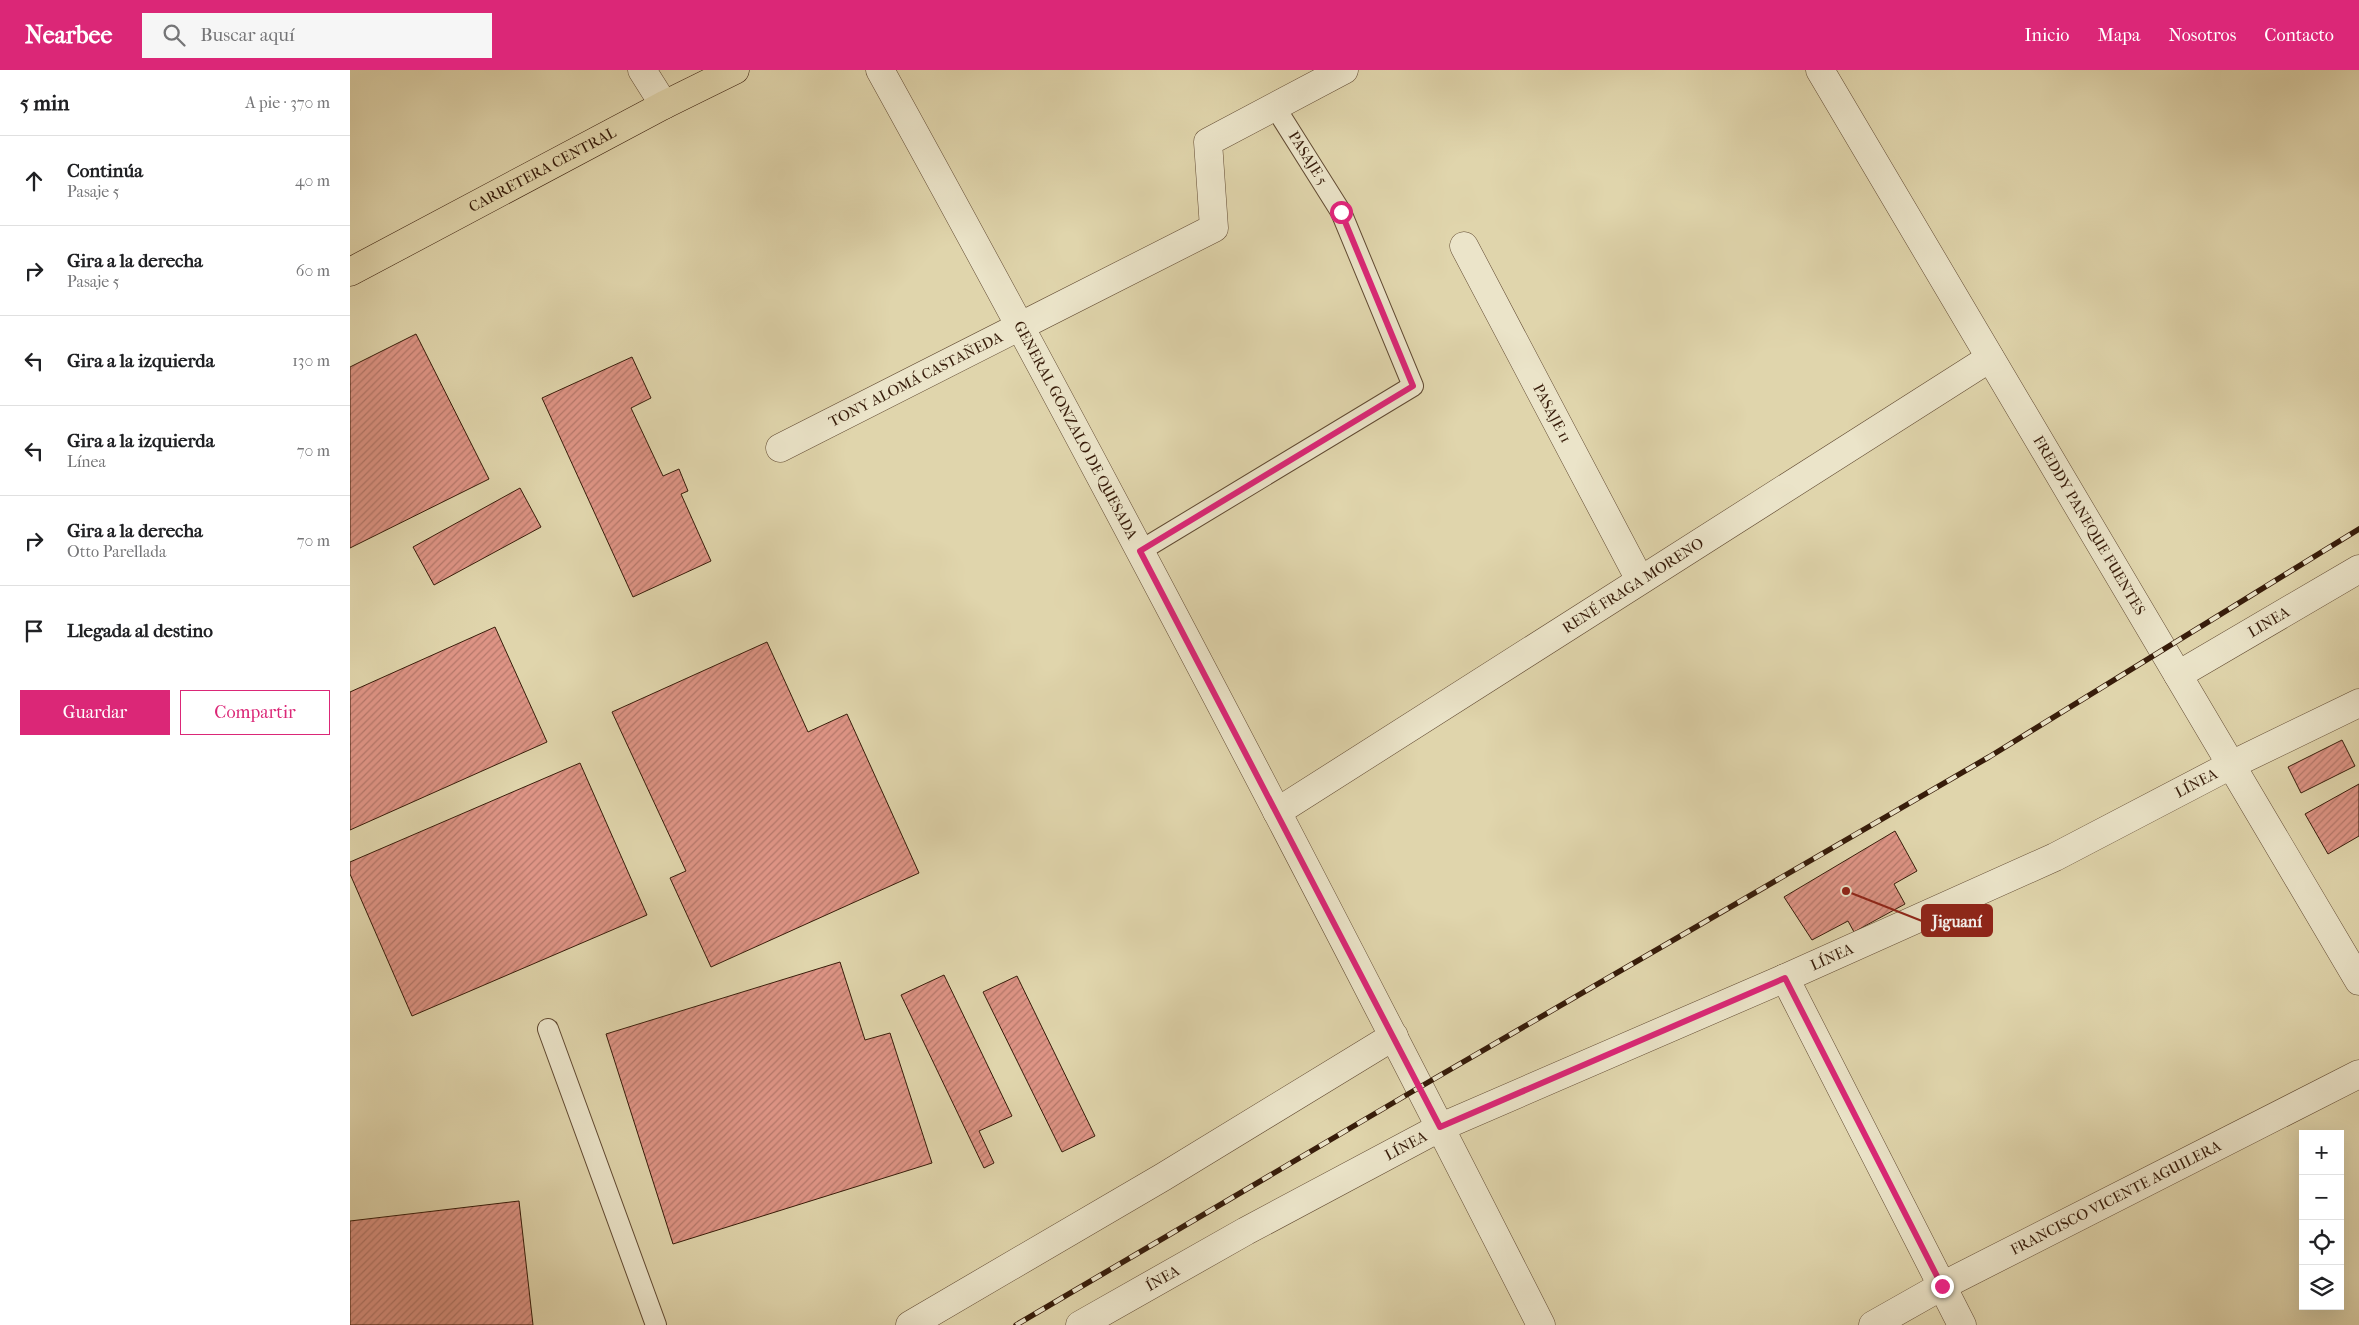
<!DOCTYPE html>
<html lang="es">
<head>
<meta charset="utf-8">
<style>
	body { margin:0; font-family:"IM FELL French Canon",serif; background:#f6f6f6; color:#202124 }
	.controls { position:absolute; right:15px; bottom:15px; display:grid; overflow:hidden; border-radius:0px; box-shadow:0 5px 20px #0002 }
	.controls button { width:45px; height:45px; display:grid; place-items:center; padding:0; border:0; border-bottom:1px solid #e0e0e0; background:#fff; color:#202124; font:25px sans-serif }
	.stop { position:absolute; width:15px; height:15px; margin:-11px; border:4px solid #db2777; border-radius:50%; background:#fff }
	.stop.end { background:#db2777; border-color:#fff; box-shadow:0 1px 5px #0008 }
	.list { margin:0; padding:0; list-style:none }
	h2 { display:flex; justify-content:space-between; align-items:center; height:65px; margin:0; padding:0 20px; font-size:21px }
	h2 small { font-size:16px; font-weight:400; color:#757577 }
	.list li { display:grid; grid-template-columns:32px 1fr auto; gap:15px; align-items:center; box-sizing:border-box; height:90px; padding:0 20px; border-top:1px solid #e0e0e0 }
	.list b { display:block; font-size:19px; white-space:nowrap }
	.list p { margin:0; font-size:16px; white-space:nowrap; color:#757577 }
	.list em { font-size:16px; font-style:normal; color:#757577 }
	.actions { display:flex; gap:10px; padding:15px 20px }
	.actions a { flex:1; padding:11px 0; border:1px solid #db2777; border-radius:0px; text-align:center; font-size:18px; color:#db2777 }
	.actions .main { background:#db2777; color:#fff }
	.icon { flex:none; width:28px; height:28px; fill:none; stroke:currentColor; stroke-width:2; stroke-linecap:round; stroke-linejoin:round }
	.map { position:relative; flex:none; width:2009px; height:1255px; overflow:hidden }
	header { display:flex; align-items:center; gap:30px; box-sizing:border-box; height:70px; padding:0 25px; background:#db2777; color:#fff }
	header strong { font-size:24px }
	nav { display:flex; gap:28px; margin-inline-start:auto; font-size:18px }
	.search { width:350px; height:45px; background:#f6f6f6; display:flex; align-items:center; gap:12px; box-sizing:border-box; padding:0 18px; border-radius:0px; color:#757577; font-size:19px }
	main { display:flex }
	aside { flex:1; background:#fff }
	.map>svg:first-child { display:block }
	.building { fill:url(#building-hatch); stroke:#371c0a }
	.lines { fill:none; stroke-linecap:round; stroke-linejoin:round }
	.service-casing { stroke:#614a32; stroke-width:22 }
	.minor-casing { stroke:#614a32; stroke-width:29 }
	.tertiary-casing { stroke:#614a32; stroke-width:29 }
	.trunk-casing { stroke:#371c0a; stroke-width:29 }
	.service { stroke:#ebe4c9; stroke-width:20 }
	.minor { stroke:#ebe4c9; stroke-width:28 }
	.tertiary { stroke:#ebe4c9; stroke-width:28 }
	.trunk { stroke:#e0d5ac; stroke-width:28 }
	.rail-casing { stroke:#371c0a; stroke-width:5.5 }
	.rail { stroke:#ebe4c9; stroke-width:4; stroke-dasharray:11; stroke-linecap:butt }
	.route { stroke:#db2777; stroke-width:6 }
	.labels { text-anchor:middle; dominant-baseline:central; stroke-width:5; stroke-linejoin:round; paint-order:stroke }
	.street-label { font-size:15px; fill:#371c0a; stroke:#ebe4c9 }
	.leader { fill:none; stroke:#8f2418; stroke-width:2 }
	.callout-dot { fill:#8f2418; stroke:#ebe4c9; stroke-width:2 }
	.callout { fill:#8f2418; stroke:#8f2418; stroke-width:2 }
	.callout-label { font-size:16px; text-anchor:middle; font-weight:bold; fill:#fff }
</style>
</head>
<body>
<header>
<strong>Nearbee</strong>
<div class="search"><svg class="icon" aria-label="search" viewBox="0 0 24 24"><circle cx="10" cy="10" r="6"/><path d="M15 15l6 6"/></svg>Buscar aquí</div>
<nav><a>Inicio</a><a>Mapa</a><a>Nosotros</a><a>Contacto</a></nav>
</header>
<main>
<aside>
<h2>5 min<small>A pie · 370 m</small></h2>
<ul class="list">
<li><svg class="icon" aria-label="ahead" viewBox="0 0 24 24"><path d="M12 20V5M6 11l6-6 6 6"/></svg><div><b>Continúa</b><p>Pasaje 5</p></div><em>40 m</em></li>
<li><svg class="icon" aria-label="right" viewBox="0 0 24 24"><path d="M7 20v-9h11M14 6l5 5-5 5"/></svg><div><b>Gira a la derecha</b><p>Pasaje 5</p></div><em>60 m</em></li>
<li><svg class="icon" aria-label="left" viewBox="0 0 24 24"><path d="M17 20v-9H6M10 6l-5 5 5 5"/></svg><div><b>Gira a la izquierda</b></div><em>130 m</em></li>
<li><svg class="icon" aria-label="left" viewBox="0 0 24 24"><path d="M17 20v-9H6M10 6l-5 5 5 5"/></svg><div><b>Gira a la izquierda</b><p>Línea</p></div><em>70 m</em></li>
<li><svg class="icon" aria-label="right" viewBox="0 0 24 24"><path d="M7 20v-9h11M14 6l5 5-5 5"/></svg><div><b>Gira a la derecha</b><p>Otto Parellada</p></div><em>70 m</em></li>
<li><svg class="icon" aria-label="arrive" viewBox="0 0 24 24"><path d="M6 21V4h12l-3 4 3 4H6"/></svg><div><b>Llegada al destino</b></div></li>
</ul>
<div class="actions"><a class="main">Guardar</a><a>Compartir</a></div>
</aside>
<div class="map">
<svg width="2009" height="1255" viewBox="0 0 2009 1255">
	<defs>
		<pattern id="building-hatch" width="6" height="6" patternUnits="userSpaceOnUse" patternTransform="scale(1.25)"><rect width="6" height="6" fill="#de9485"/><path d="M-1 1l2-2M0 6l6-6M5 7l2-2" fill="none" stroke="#b5786b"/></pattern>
	</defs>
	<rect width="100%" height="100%" fill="#e0d5ac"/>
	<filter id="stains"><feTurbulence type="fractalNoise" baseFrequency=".004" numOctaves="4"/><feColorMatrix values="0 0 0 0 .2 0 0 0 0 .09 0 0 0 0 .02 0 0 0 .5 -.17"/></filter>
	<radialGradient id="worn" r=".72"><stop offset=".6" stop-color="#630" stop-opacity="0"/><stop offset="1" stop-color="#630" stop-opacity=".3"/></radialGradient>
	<path class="building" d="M66 264 139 409 0 478V297Z
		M282 287 301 328 281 338 313 406 329 399 338 421 331 424 361 491 283 527 192 328Z
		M170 418 191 457 84 515 63 477Z
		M145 557 197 672 0 760V622Z
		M417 572 458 662 497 644 569 803 361 897 320 808 336 801 262 642Z
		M1992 670 2005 696 1951 723 1938 697Z
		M230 693 297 845 62 946 0 804V792Z
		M2009 714V766L1978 784 1955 744Z
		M1545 761 1567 801 1544 814 1555 834 1504 862 1498 851 1462 870 1434 827Z
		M490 892 515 970 540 963 582 1093 323 1174 256 964Z
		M594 905 662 1046 629 1061 644 1093 634 1098 551 925Z
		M667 906 745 1066 712 1082 633 922Z
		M169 1131 183 1255H0V1151Z"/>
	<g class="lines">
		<g class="service-casing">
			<path id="service" d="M790 481 1063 316 991 142 925 37
				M198 959 306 1255"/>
		</g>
		<g class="minor-casing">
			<g id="minor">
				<path d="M292 0 314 35"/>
				<path id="s1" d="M1470 0 2009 911"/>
				<path id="s2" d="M1114 176 1290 510"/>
				<path id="s3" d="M430 378 864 158 858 72 994 0"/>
				<path id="s4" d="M1828 605 2009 499"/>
				<path id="s5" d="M927 742 1640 288"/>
				<path d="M1435 908 1612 1255"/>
				<path d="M560 1255 813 1107 1044 966"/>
				<path id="s6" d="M730 1255 896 1161 1091 1057 1435 908 1705 787 1881 695 2009 633"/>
				<path id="s7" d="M1523 1255 1592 1216 2009 1004"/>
			</g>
		</g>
		<g class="tertiary-casing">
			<g id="tertiary">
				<path id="s8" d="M530 0C759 414 977 834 1191 1255"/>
			</g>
		</g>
		<g class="trunk-casing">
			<g id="trunk">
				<path id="s9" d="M0 202 314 35 385 0"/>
			</g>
		</g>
		<use href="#service" class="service"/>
		<use href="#minor" class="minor"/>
		<use href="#tertiary" class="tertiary"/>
		<use href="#trunk" class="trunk"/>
		<g class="rail-casing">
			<path id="rail" d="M666 1255 1070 1017 1639 687 2009 459"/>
		</g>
		<use href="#rail" class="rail"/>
	</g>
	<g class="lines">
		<path class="route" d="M991 142 1063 316 790 481 1090 1057 1435 908 1592 1216"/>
	</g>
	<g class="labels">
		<g class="street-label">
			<text transform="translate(958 88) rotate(58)">PASAJE 5</text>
			<text stroke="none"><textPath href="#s9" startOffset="218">CARRETERA CENTRAL</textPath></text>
			<text stroke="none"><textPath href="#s3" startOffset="152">TONY ALOMÁ CASTAÑEDA</textPath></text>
			<text stroke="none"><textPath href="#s2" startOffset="189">PASAJE 11</textPath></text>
			<text stroke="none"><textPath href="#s8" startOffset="410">GENERAL GONZALO DE QUESADA</textPath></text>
			<text stroke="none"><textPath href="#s1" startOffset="529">FREDDY PANEQUE FUENTES</textPath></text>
			<text stroke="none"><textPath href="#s5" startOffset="422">RENÉ FRAGA MORENO</textPath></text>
			<text stroke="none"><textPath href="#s4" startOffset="105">LINEA</textPath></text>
			<text stroke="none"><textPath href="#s6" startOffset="1242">LÍNEA</textPath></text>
			<text stroke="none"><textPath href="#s6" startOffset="838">LÍNEA</textPath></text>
			<text stroke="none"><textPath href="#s6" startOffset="372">LÍNEA</textPath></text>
			<text stroke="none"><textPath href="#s7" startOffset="274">FRANCISCO VICENTE AGUILERA</textPath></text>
			<text stroke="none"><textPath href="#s6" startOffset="95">ÍNEA</textPath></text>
		</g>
	</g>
	<path class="leader" d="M1496 821L1572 851"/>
	<circle class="callout-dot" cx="1496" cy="821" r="5"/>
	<rect class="callout" x="1572" y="835" width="70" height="31" rx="5"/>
	<g class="callout-label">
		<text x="1607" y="857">Jiguaní</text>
	</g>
	<rect width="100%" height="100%" filter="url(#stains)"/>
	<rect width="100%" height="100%" fill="url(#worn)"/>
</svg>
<div class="controls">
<button>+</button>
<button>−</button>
<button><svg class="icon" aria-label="locate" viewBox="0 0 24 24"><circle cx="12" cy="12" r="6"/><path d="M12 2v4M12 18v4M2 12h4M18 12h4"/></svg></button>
<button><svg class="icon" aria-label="layers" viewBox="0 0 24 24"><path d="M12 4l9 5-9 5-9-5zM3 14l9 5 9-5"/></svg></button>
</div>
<div class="stop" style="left:991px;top:142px"></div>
<div class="stop end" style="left:1592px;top:1216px"></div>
</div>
</main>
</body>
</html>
